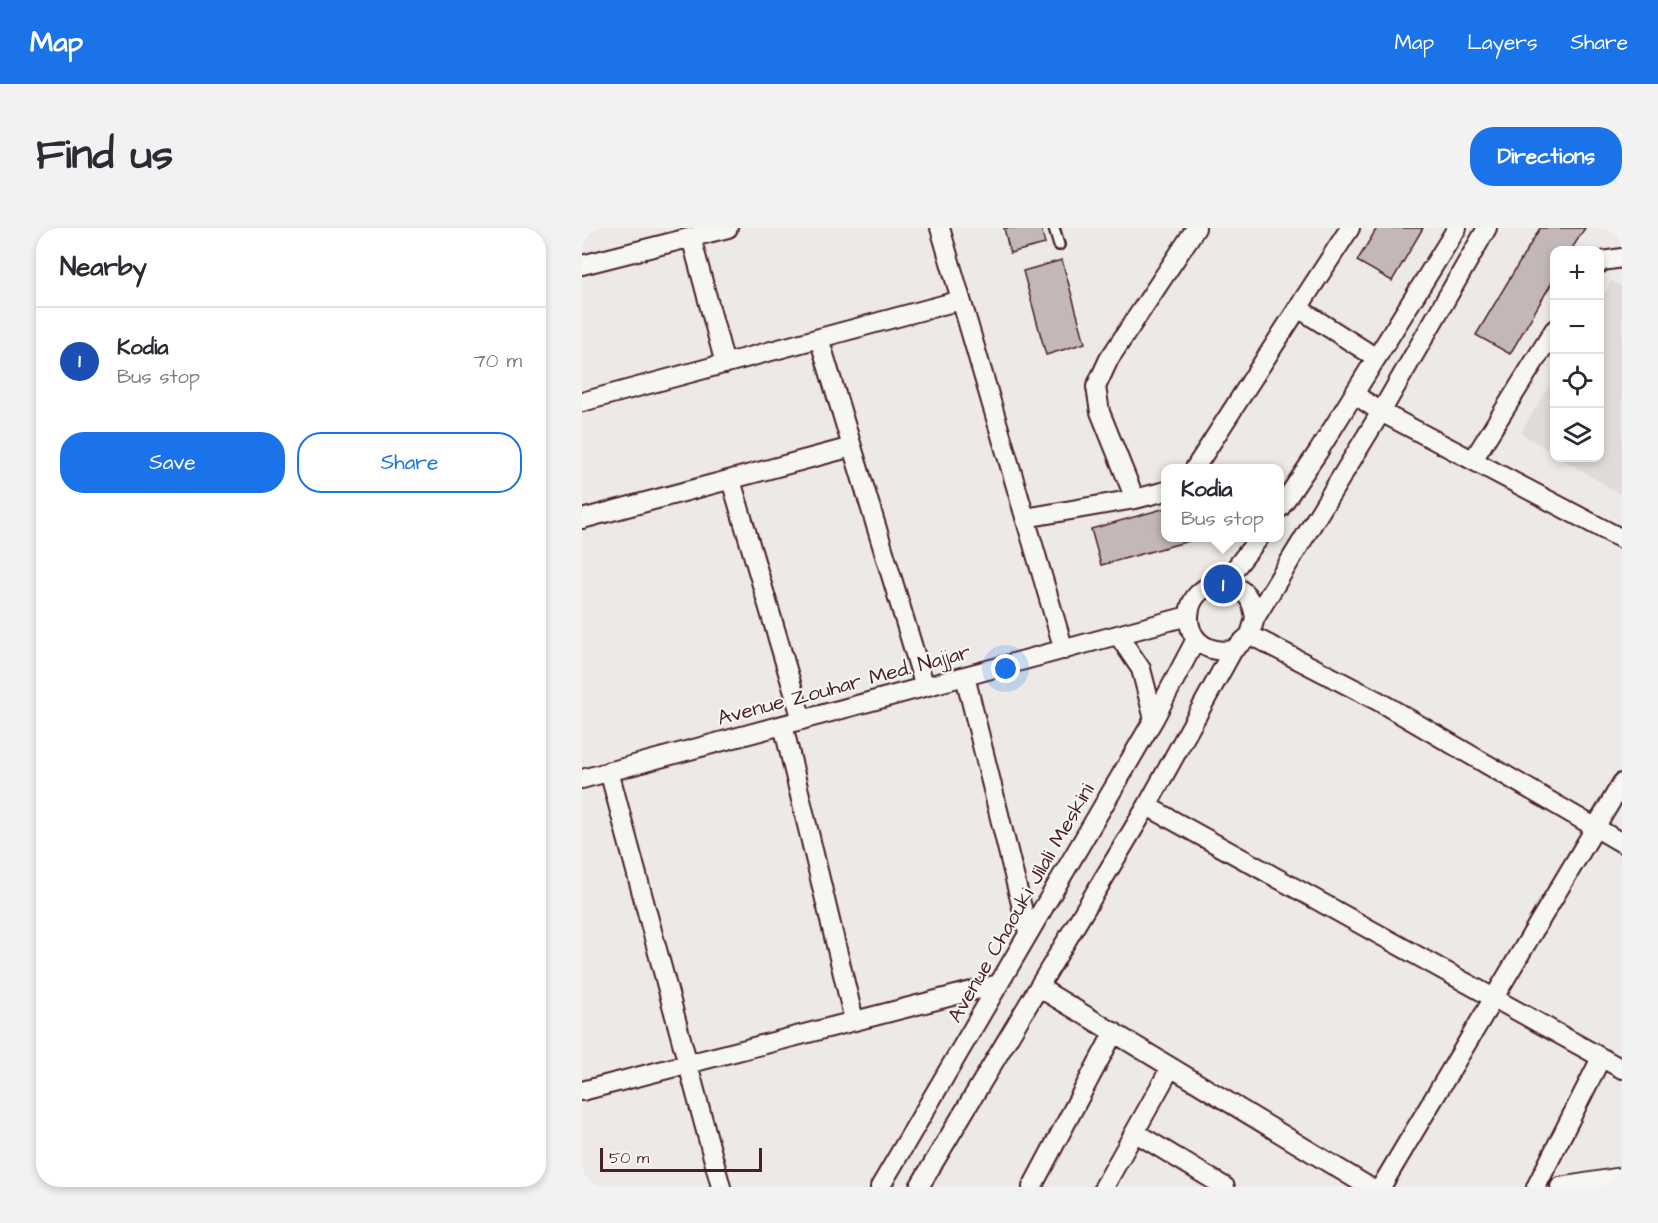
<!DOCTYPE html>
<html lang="en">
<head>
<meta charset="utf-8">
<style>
	body { margin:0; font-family:"Architects Daughter",sans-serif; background:#f2f2f3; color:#2b2b33 }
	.controls { position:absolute; right:18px; top:18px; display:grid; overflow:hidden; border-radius:12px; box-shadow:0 3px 9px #0003 }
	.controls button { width:54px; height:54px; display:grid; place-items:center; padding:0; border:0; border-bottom:2px solid #e1e1e2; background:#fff; color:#2b2b33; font:30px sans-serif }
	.scale { position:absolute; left:18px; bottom:15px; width:162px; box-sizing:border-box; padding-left:6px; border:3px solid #4a1f2b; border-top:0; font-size:16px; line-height:21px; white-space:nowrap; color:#4a1f2b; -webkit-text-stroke:4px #f6f6f2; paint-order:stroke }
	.you { position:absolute; left:424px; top:441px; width:21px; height:21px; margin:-15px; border:4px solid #fff; border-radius:50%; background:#1a73e8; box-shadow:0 0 0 9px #1a73e833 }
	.badge { display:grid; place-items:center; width:39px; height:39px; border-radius:50%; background:#1a73e8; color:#fff; font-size:20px; font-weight:700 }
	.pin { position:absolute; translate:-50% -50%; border:3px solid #fff; box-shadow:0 2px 6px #0006 }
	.popup { position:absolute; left:579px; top:236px; width:123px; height:78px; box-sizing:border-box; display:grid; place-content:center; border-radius:12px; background:#fff; filter:drop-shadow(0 2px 4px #0005); font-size:20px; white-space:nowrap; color:#7c7c81 }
	.popup b { font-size:22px; color:#2b2b33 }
	.popup::after { content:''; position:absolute; left:50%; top:100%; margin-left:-12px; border:12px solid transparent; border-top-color:#fff }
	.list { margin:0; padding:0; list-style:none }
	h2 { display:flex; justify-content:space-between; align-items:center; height:78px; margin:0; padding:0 24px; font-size:26px }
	h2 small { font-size:20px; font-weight:400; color:#7c7c81 }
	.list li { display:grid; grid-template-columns:39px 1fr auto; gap:18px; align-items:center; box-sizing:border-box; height:108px; padding:0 24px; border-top:2px solid #e1e1e2 }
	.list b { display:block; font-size:22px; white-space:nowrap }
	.list p { margin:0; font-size:20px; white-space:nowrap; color:#7c7c81 }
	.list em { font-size:20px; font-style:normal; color:#7c7c81 }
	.actions { display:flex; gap:12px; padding:18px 24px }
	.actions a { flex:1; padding:14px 0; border:2px solid #1a73e8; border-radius:24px; text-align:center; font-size:21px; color:#1a73e8 }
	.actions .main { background:#1a73e8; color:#fff }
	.icon { flex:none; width:33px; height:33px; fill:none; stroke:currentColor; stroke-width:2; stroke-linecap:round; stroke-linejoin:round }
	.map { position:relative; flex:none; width:1040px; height:959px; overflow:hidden; border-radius:24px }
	header { display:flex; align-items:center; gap:36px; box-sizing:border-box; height:84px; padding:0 30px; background:#1a73e8; color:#fff }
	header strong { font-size:28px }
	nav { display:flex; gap:33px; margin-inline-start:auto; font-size:21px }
	.intro { display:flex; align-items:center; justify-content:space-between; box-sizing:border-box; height:144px; padding:0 36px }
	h1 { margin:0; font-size:42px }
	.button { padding:15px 27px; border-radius:24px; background:#1a73e8; color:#fff; font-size:21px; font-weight:700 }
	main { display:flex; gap:36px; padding:0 36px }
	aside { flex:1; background:#fff; border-radius:24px; box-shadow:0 3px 9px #0003 }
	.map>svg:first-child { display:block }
	.built { fill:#e0dad8 }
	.building { fill:#c4b7b7; stroke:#4a1f2b; stroke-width:1.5 }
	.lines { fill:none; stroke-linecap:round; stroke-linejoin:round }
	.lane-casing { stroke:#4a1f2b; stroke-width:14 }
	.street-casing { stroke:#4a1f2b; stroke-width:22 }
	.lane { stroke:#f6f6f2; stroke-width:9 }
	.street { stroke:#f6f6f2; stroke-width:18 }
	.labels { text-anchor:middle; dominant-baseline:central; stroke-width:4.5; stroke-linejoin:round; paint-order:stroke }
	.street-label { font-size:21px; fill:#4a1f2b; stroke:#f6f6f2 }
</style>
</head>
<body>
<header>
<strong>Map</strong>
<nav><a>Map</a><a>Layers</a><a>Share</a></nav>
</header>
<div class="intro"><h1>Find us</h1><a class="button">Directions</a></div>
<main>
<aside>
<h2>Nearby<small></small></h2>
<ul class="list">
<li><span class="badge" style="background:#1a4fb4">1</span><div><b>Kodia</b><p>Bus stop</p></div><em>70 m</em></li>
</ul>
<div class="actions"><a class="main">Save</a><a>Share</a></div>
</aside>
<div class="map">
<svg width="1040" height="959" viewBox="0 0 1040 959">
	<rect width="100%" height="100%" fill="#ece9e6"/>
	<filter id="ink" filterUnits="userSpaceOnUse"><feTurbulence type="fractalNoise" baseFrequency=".0167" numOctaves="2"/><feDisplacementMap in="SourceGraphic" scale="12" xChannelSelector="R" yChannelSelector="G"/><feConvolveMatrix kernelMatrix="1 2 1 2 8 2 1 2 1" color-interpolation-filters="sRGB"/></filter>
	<g filter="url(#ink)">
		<path class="built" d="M1029 53 1040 59V267L979 230H1017L1018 73Z
			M972 149V226L939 205Z"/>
		<path class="building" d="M422 0H459L463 16 428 25Z
			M795 0H841L810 53 775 33Z
			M958 0H1003L989 22H972V51L928 126 894 107Z
			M480 32 503 115 464 127 441 43Z
			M584 280V310H618L519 337 509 301Z"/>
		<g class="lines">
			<g class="lane-casing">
				<path id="lane" d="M472 0 477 17"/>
			</g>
			<g class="street-casing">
				<path id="street" d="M358 0 482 422
					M109 9 143 136
					M1017 36 1020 33 1040 30
					M0 37 146 0
					M716 80 768 0
					M237 110 343 459
					M772 166 799 184 1040 311
					M0 174 379 72
					M891 232 972 102
					M613 240 716 80 793 129
					M149 252 220 492
					M553 271 518 184 514 159 527 131 614 0
					M698 280 736 224 875 0
					M443 290 553 271 584 263
					M0 291 270 219
					M641 356 677 310
					M673 390C671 376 666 362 650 358 596 344 589 431 651 422L668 407 673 390 799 184 905 0
					M536 407 559 441 572 491
					M668 407 796 473 1040 615
					M383 448 446 704
					M201 497 272 792
					M27 543 139 959
					M0 551 606 388
					M565 578 1040 841
					M458 760 787 959
					M0 863 417 756
					M554 905 643 959
					M298 959 572 491 614 411
					M337 959 565 578 651 422
					M450 959 532 804
					M522 959 589 839
					M799 959 1040 555
					M954 959 1019 830
					M978 959 1040 949"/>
			</g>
			<use href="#lane" class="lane"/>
			<use href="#street" class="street"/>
		</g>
	</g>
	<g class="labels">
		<g class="street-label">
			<text transform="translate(262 457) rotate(-15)">Avenue Zouhar Med. Najjar</text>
			<text transform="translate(439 675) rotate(-60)">Avenue Chaouki Jilali Meskini</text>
		</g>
	</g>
</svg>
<div class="controls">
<button>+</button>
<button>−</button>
<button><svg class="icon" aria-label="locate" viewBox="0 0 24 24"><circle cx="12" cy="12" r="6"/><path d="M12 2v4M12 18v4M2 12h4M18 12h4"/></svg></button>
<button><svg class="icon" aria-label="layers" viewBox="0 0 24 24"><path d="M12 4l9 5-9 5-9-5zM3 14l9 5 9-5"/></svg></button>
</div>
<div class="scale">50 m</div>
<div class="you"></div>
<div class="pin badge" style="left:641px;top:356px;background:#1a4fb4">1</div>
<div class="popup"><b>Kodia</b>Bus stop</div>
</div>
</main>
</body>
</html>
